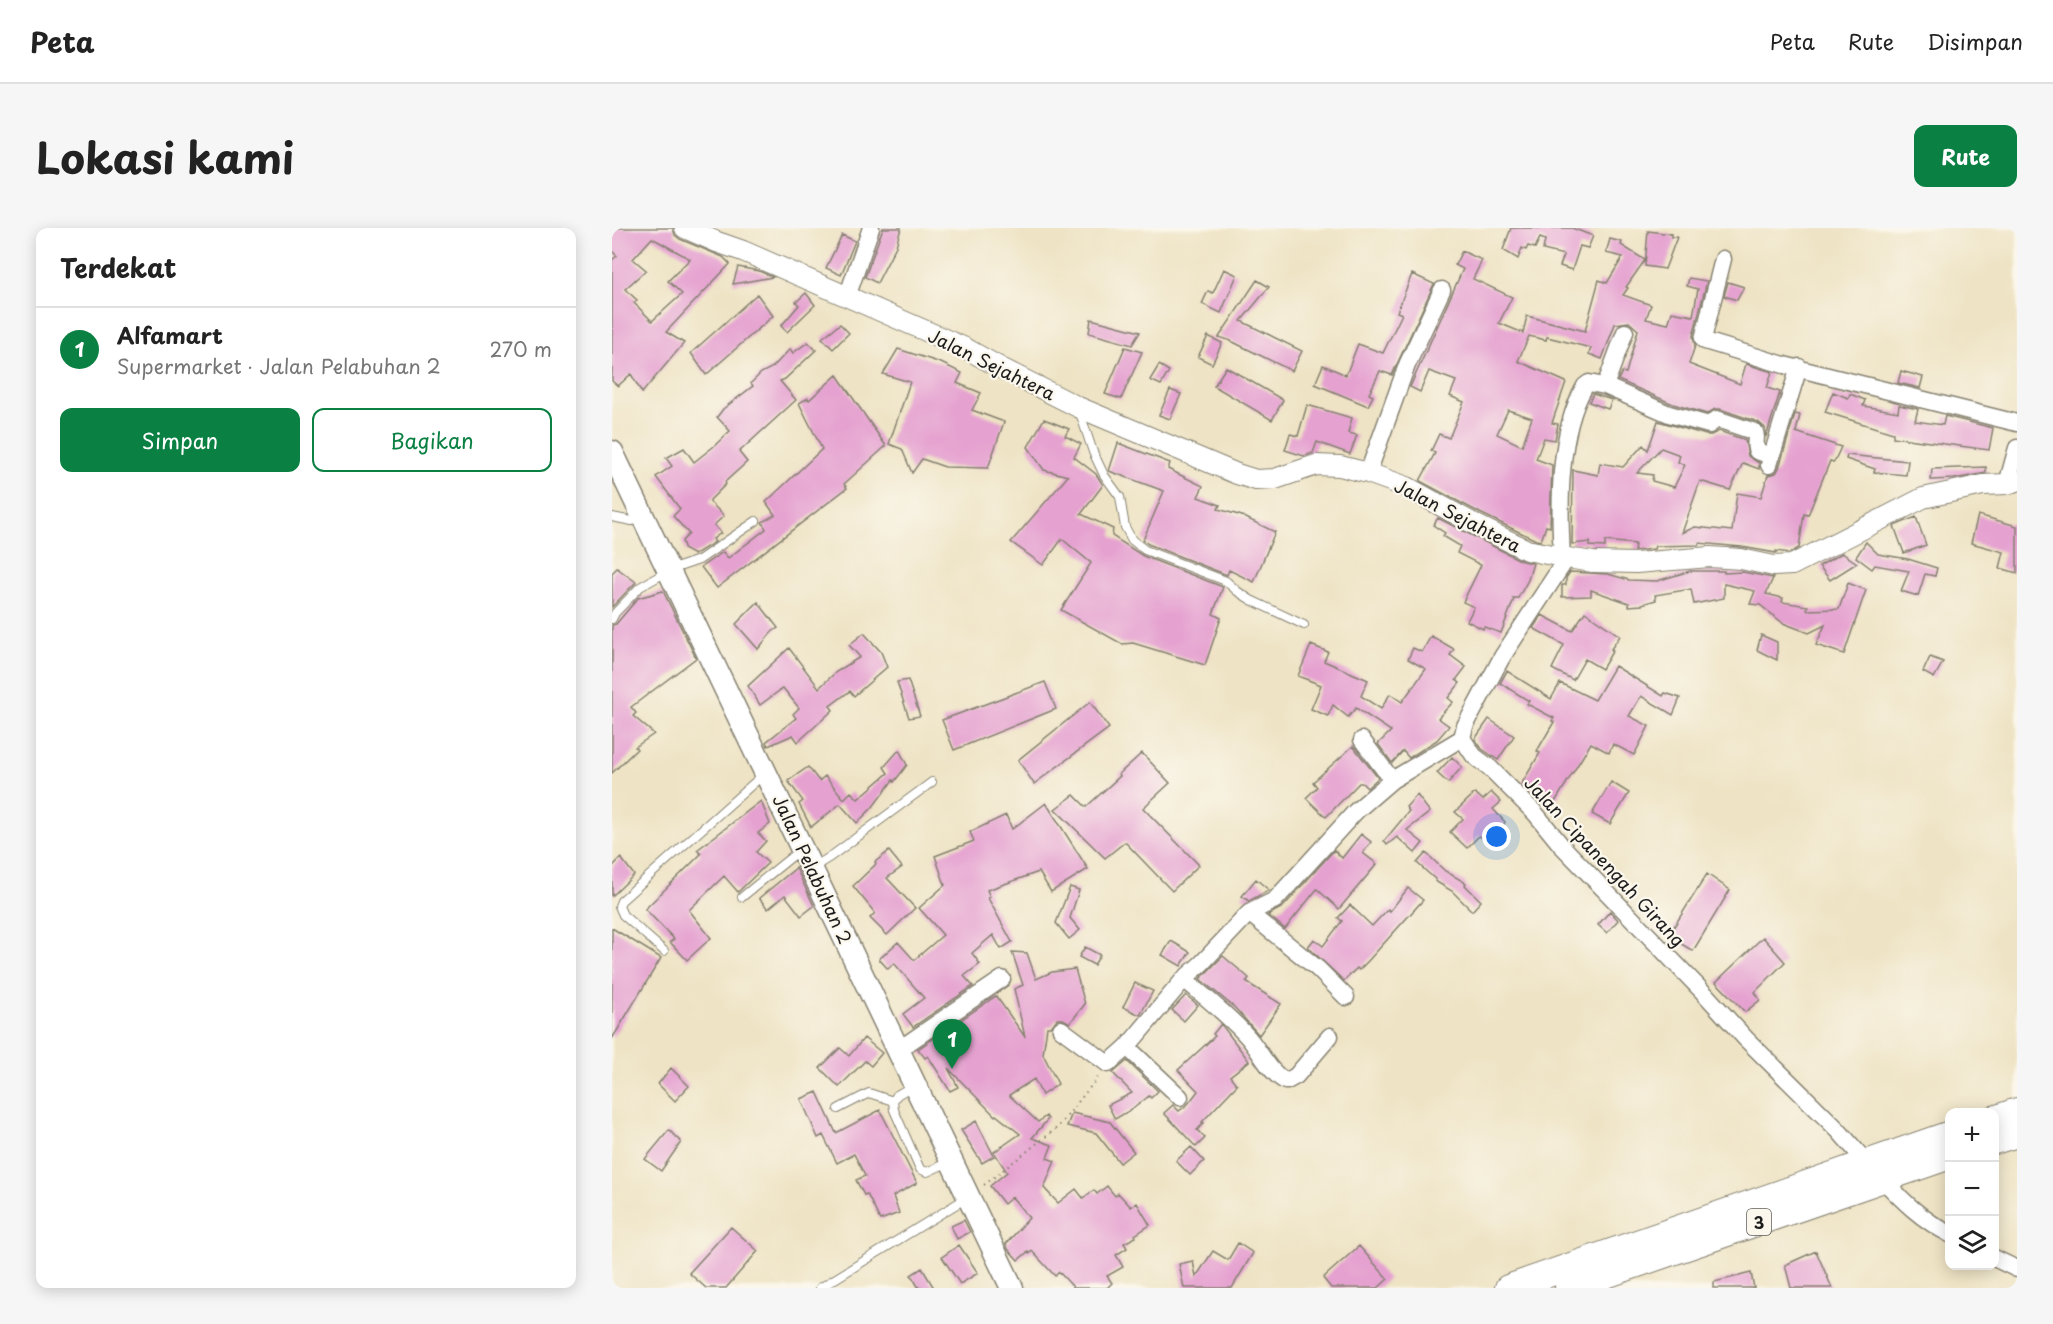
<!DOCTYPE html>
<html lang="id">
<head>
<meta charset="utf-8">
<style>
	body { margin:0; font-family:"Playpen Sans",sans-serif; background:#f6f6f6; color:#222 }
	.controls { position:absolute; right:18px; bottom:18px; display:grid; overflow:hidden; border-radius:12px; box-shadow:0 3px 15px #0003 }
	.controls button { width:54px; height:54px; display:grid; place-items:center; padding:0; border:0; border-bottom:2px solid #e0e0e0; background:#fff; color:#222; font:30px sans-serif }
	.you { position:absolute; left:885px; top:609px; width:21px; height:21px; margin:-15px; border:4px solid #fff; border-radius:50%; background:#1a73e8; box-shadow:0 0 0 9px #1a73e833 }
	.badge { display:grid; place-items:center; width:39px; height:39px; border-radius:50%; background:#0b8043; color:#fff; font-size:20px; font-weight:700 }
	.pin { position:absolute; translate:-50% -50px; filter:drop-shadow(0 2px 3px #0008) }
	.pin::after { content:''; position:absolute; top:32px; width:21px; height:18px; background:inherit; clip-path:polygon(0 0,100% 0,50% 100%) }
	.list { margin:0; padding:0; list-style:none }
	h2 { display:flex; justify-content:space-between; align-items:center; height:78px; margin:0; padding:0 24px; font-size:26px }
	h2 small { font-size:20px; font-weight:400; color:#767676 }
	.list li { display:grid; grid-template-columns:39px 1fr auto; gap:18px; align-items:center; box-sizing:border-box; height:84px; padding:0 24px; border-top:2px solid #e0e0e0 }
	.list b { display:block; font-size:22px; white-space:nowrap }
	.list p { margin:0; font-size:20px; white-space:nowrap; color:#767676 }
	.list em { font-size:20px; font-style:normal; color:#767676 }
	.actions { display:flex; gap:12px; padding:18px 24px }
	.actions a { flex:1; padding:14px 0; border:2px solid #0b8043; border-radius:12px; text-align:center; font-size:21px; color:#0b8043 }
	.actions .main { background:#0b8043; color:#fff }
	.icon { flex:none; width:33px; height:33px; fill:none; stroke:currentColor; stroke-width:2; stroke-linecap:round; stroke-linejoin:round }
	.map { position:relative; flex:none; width:1405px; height:1060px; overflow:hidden; border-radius:12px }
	header { display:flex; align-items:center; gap:36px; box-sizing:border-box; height:84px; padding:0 30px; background:#fff; border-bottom:2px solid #e0e0e0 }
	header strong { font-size:28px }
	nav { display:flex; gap:33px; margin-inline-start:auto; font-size:21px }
	.intro { display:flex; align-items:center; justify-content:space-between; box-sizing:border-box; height:144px; padding:0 36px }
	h1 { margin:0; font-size:42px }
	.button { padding:15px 27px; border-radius:12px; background:#0b8043; color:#fff; font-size:21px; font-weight:700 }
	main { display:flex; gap:36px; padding:0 36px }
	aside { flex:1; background:#fff; border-radius:12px; box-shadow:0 3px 15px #0003 }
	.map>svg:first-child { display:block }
	.building { fill:#e5a1d0; fill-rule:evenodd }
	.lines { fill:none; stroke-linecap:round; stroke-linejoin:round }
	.service-casing { stroke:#858070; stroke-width:10 }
	.minor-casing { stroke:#858070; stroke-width:19 }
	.tertiary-casing { stroke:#858070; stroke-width:22 }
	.secondary-casing { stroke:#858070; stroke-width:25 }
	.primary-casing { stroke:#858070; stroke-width:28 }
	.path { stroke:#858070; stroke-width:2; stroke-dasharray:1.5 4.5; stroke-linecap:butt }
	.service { stroke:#fff; stroke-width:8 }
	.minor { stroke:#fff; stroke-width:16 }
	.tertiary { stroke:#fff; stroke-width:20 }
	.secondary { stroke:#fff; stroke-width:22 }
	.primary { stroke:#fff; stroke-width:26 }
	.labels { text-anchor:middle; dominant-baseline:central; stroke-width:4.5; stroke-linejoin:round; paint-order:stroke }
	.shield { fill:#fbf7ec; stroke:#5f5e5a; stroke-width:1.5 }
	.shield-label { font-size:16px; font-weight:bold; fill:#1c1c1c }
	.street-label { font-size:18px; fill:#1c1c1c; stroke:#fbf7ec }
</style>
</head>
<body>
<header>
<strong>Peta</strong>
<nav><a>Peta</a><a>Rute</a><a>Disimpan</a></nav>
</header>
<div class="intro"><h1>Lokasi kami</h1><a class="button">Rute</a></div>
<main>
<aside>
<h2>Terdekat<small></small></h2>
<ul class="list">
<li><span class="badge">1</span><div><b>Alfamart</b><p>Supermarket · Jalan Pelabuhan 2</p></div><em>270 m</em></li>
</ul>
<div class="actions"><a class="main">Simpan</a><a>Bagikan</a></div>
</aside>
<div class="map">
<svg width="1405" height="1060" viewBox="0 0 1405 1060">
	<rect width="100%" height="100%" fill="#fbf7ec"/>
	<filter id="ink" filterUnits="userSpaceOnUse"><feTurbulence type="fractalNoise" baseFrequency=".0167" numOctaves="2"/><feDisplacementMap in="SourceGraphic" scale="12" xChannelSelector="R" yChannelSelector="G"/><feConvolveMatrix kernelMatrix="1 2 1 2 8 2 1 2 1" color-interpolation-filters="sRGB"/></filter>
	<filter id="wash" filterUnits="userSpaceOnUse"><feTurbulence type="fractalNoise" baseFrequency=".008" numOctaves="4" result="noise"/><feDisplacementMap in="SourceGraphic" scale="24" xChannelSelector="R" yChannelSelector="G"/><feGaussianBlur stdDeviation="1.35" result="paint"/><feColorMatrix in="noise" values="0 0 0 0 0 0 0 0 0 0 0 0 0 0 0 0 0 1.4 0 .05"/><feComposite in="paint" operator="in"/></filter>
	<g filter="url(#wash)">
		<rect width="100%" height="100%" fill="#eee3c4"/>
		<g id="blocks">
			<path class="building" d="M0 0H61L63 7 68 11 111 29 118 36 54 104 72 115 30 165 19 146 6 158 0 153V32L5 28 0 23ZM40 10 78 31 56 53 70 66 40 93 22 75 25 72 13 61 34 42 21 31Z
				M271 0H289L284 18 265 55 253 49Z
				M899 0H960L981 8 976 20 968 18 960 42 948 38 952 27 931 22 933 12 928 10 923 20 916 18 914 22 910 20 906 31 891 22Z
				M1036 3 1059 6V9H1065L1053 41 1033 38Z
				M230 7 243 13 229 47 214 40Z
				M998 11 1010 14 1009 17 1033 32 1014 59 1016 60 1011 67 1039 77 1034 91 1056 96 1060 84 1081 88 1086 61 1075 58 1077 50 1095 53 1081 108 1083 118 1077 136 1128 156 1134 136 1160 144 1155 160 1168 164 1154 209 1153 200 1146 194 1108 181H1103L1095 186 1061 176 1006 152 1010 144 1014 145 1026 102 1017 94 1003 96 990 131 977 126 979 120 935 109 934 112 917 108 906 133 954 154 940 195 946 196 943 212 932 210 924 231 940 237 938 299 934 298 929 313 924 312 870 286 808 253 823 225 819 223 827 206 837 210 852 174 838 168 844 153 817 143 808 164 798 159 851 41 843 37 850 23 870 32 861 51 900 69 887 95 911 105 915 88 973 103 987 52 995 55 1011 29 994 25ZM896 182 920 190 910 218 885 206Z
				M126 39 147 43 161 49 121 56Z
				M612 41 625 47 609 85 590 76 596 63 601 65Z
				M800 46 822 56 780 147 768 143 757 166 761 168 756 178 703 156 711 137 734 147 746 116 771 125 790 86 785 84Z
				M645 52 657 59 629 93 690 123 680 143 619 113 607 109Z
				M1116 54 1132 59 1125 72 1112 68Z
				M194 65 203 77 175 104 169 98 187 77 184 74Z
				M145 66 161 88 94 147 79 125Z
				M479 91 528 104 520 117 477 105Z
				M228 96 237 105 221 121 210 110Z
				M596 108 610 115 600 136 586 129Z
				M196 114 204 122 173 151 168 153 184 172 127 224 135 234 113 254 114 256 98 272V274L112 288 102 297 109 305 101 311 103 314 82 327 73 322 70 313 77 306 61 288 68 281 44 249 60 238 54 230 72 220 82 234 101 219 118 203 105 189 111 181 141 158 139 155 149 145 161 139 178 121 181 125Z
				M513 119 530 124 509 171 493 166Z
				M286 121 329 135 350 145 345 155 369 165 360 182 392 194 376 240 333 239 310 231 300 245 290 221 277 216 298 154 271 146Z
				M547 137 557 143 549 157 538 152Z
				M614 139 671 172 660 192 602 158Z
				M1289 143 1311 149 1308 160 1286 155Z
				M225 147 274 218 232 256 235 260 105 360 89 339 111 324 116 330 154 301 150 294 163 287 154 274 210 221 187 175 196 170 197 172Z
				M558 162 569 166 558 191 547 187Z
				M1221 164 1236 170 1238 166 1253 172 1251 178 1286 184 1287 177 1306 181 1303 193 1331 197 1333 188 1381 200 1377 222 1281 209V205L1213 184Z
				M981 166 1000 172 996 181 977 174Z
				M695 177 740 190 736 205 745 207 738 226 705 214 701 225 692 228 673 222 678 206 686 208Z
				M1183 186 1188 187 1184 204 1229 219 1222 234 1218 233 1196 287 1192 286 1187 320 1178 325 1164 323V325L1130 319 1087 315V317L1043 318 1042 321 1022 323 1023 316 993 313V319L977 318 978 314 960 316 961 242 986 247 988 235 1011 239 1031 217 1036 222 1046 193 1094 207H1099L1107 203 1133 212 1136 228 1147 235V241L1131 235 1118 262 1088 253 1070 305 1083 299 1120 303 1125 265 1149 269 1156 247 1164 245 1167 240ZM1049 220 1068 227 1066 234 1073 237 1062 259 1040 253 1041 247 1025 245Z
				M432 191 457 201 453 208 469 216 462 229 484 246 491 257 469 286 501 301 500 308 531 328 611 359 601 386 609 390 593 437 521 415 510 416 449 382 479 335 450 311 431 337 399 314 456 248 432 242 416 219Z
				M506 215 558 235 556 241 591 258 586 269 608 277 606 281 630 288 663 304 642 354 617 342 615 347 536 316 531 312 552 263 497 243Z
				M1235 227 1296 233 1294 247 1262 244 1263 241 1234 231Z
				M1374 239V245L1342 251 1319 252 1320 241Z
				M1366 287 1405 298V345L1388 340 1392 324 1359 315Z
				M1304 289 1314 317 1292 325 1282 298Z
				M826 290 910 333 921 335 916 352 906 370H900L902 371 889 405 872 399 871 401 855 393 862 379 851 374 869 337 845 325 848 318 831 308 833 305 821 297Z
				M1254 314 1266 326 1296 331 1325 340 1323 348 1313 346 1306 368 1289 363 1297 343 1263 337 1260 341 1244 329Z
				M1230 325 1245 335 1218 352 1207 338Z
				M5 340 24 354 0 379V345Z
				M1078 343H1112V345L1131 344 1161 350 1154 366 1171 370 1170 374 1196 378 1195 382 1227 381 1236 355 1254 362 1232 426 1204 417 1213 397 1197 405 1171 395 1148 377 1138 376 1143 363 1112 356V370L1082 376 1079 361 1043 367 1044 372 1030 376V377L1017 378V375L979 362V368L950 369V357H954V350L958 344 996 346 1017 352 1045 353Z
				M51 363 84 430 19 479 24 485 21 488 42 506 23 519 25 521 0 545V397L4 396 26 370Z
				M146 374 166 400 160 404 146 421 124 396Z
				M973 384 1008 408 999 421 1001 422 990 441 973 431 961 452 940 441 952 417 921 400 930 387 960 403Z
				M252 405 269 424 275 439 242 468 238 463 218 478 221 482 186 514 181 507 156 518 154 514 184 490 181 486 187 480 171 460 148 477 136 458 177 420 207 460 224 444 248 429 237 417Z
				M1149 407 1165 414V432L1145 422Z
				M819 408 842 421 838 427 854 439 844 452 848 455 836 470 841 474 826 490 837 498 825 512 797 530 791 523 780 535 766 516 779 503 744 480 736 489 721 477 716 488 699 481 709 457 686 448 699 417 716 424 712 433 756 452 749 468 769 481 778 466 790 474 814 441 796 431 801 420 810 424Z
				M1318 429 1331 434 1322 450 1311 444Z
				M1003 438 1051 468 1053 465 1068 470 1061 487 1029 468 1017 488 1037 498 1022 527 1001 516 997 525 979 515 943 574 910 555 928 525 925 523 942 494 940 493 942 490 915 476 917 473 888 455 895 443 939 471 948 455 983 472Z
				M296 452 308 488 297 490 285 454Z
				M433 454 444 481 342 522 330 492Z
				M478 474 497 500 422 556 406 532Z
				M877 491 902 508 886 532 870 521 863 511Z
				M741 518 766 550 755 560 750 555H747L714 589 694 570 705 559 701 554Z
				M287 522 295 537 282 554 281 552 260 580 245 595 228 576 199 599 187 576 191 573 176 553 196 539 207 553 213 548 232 571 239 564 246 571 276 545 272 539Z
				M530 525 558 555 531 580 587 637 560 663 513 614 493 630 443 581 462 567 474 579 508 548 507 546Z
				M840 529 850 539 836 555 825 545Z
				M999 554 1017 565 998 596 980 586Z
				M879 564 889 574 881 581 893 594 884 616 867 608 855 620 838 604 851 591 843 584 863 565 871 572Z
				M805 567 818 584 795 602 811 615 803 625 785 609 775 617 772 613 797 583 794 579Z
				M149 573 158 596 146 605 154 613 144 624 156 635 126 664 112 648 77 682 99 710 75 732 58 714 62 711 33 681 89 626 85 622Z
				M434 575 476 641 439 664 427 644 375 662 378 669 376 670 400 714 389 721 381 707 360 725 368 736 352 748 361 758 301 799 291 786 312 770 282 735 276 741 267 731 286 714 302 732 331 707 307 680 333 657 323 628 362 613 358 604 394 587 400 601Z
				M749 606 759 614 751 625 765 636 727 681 705 661 673 701 656 687 671 679 722 622 730 630Z
				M277 623 290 639 275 650 303 680 275 707 258 690 263 685 241 658 264 636 263 634Z
				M814 625 833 643 854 655 853 657 869 673 860 683 840 663 823 653 824 652 805 635Z
				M9 630 22 647 0 668V639Z
				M184 640 202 678 189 688 173 667 156 681 147 670Z
				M1095 646 1118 662 1081 723 1056 708Z
				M644 651 657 662 637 673 630 668Z
				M458 659 467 662 458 690 468 702 457 711 444 695Z
				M796 660 811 672 756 733 747 742 745 740 732 753 696 719 702 711 711 718 730 693 726 690 738 677 760 698 776 681 778 683Z
				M998 683 1006 692 995 705 986 697Z
				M0 700 49 730 0 811Z
				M1151 709 1173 734 1143 764 1148 772 1133 784 1104 754Z
				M559 713 578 724 569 738 550 727Z
				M473 719 488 727 482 737 467 729Z
				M400 724 415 725 424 751 440 744 463 741 473 776 458 795 451 791H445L439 799H435L431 826 446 856 430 867 422 851 397 867 426 894 434 888 436 891 420 910 440 917 435 930 443 933 432 960 446 975 464 961 471 970 482 962 485 966 495 958 503 968 506 965 519 979 525 975 538 997 523 1007 524 1009 512 1015 515 1020 504 1027 511 1039 495 1048 500 1055 495 1060H462L447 1044 443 1048 420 1023 417 1026 416 1024 406 1032 396 1021 394 1016 417 990 400 969 392 976 378 958 395 944 382 924 408 906 384 887 383 888 336 840 346 859 338 863 316 828 313 830 306 821 384 768 413 809 402 761 411 757Z
				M611 728 637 750 634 754 669 776 647 807 623 780 588 751Z
				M523 755 541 763 528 787 511 779Z
				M574 767 586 777 572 793 560 782Z
				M609 796 637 833 618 848 625 857 590 894 592 895 585 902 593 910 584 919 552 885 561 877 567 883 576 876 586 863 566 842 603 808 601 806Z
				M252 810 270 825 259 838 253 833 227 859 208 840 228 820 237 828Z
				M515 833 546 863 539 870 537 868 522 880 503 891 496 877 520 865 501 845Z
				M59 840 77 858 63 873 46 856Z
				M205 864 224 905 268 882 305 955 281 968 287 985 268 992 255 966 252 967 244 952 253 948 242 926 225 935 211 907 206 910 189 871Z
				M460 885 498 894 522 924 508 935 484 905 455 898Z
				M364 893 382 928 370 935 349 902Z
				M57 902 69 914 49 943 33 931Z
				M579 919 592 933 578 947 564 933Z
				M352 992 358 1004 345 1011 339 998Z
				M119 999 146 1023 114 1060H94L77 1045Z
				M626 1015 641 1025 620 1060H572L567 1036 581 1033 584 1049 601 1023 616 1032Z
				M347 1017 366 1045 348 1056 330 1029Z
				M747 1018 776 1051 766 1060H719L711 1050Z
				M1204 1023 1220 1060H1179L1173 1037Z
				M310 1040 322 1060H307L299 1047Z
				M1139 1045 1142 1060H1102V1054Z"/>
		</g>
	</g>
	<g filter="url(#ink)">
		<use href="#blocks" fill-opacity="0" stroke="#858070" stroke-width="1.5"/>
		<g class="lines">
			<g class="service-casing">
				<path id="service" d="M467 182 481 224 492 247 508 269 513 299 520 312 533 322 614 353 625 363 639 372 692 397
					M0 289 20 293 31 289
					M0 391 3 385 28 359 58 342 87 332 144 293
					M200 640 218 629 320 554
					M130 669 188 622
					M52 723 11 687 7 678 9 673 152 546
					M302 857 285 867 281 873 282 882 308 941 315 944 339 933
					M226 881 257 865 281 873
					M208 1060 356 969"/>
			</g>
			<g class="minor-casing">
				<path id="minor" d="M1111 31 1091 111 1093 113 1172 137 1405 195
					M235 69 259 0
					M993 158 1057 186 1097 197 1105 191 1143 204C1146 210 1141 217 1145 223L1159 228
					M1157 237 1187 139
					M756 245 795 137 830 62
					M1395 256 1405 220
					M950 329C947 277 946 204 973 158L977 155 993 158 1013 104
					M955 330 890 429 853 498 850 510 862 528 878 540 923 585 949 617 1093 766 1134 811 1226 902 1254 934
					M750 512 780 552
					M637 685 706 741 734 769
					M572 751C593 769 615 786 634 807 648 822 655 842 673 853H675L684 848 718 808
					M449 801 496 836 515 819 572 751 590 735 637 685 663 672 744 583 780 552 850 510
					M515 819 568 869
					M286 822 390 751
					M1270 951C1291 973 1310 992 1338 1006
					M1382 1030 1405 1041"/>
			</g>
			<g class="tertiary-casing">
				<path id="tertiary" d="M73 0 105 14 131 23 353 120 389 140 466 179 625 246 644 252 663 251 704 237 728 238 756 245 795 259 864 297 915 322 955 330 981 334 1024 335 1098 329 1129 331 1162 338 1180 337 1311 270 1371 257 1395 256 1405 253"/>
			</g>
			<g class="secondary-casing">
				<path id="secondary" d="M0 224 400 1060"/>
			</g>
			<g class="primary-casing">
				<path id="primary" d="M1382 891 1405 883
					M1382 913 1405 906
					M896 1060 1338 906
					M956 1060 1338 928"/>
			</g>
			<path class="path" d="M372 957 446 899 487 848"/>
			<use href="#service" class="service"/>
			<use href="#minor" class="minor"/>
			<use href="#tertiary" class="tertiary"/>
			<use href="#secondary" class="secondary"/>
			<use href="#primary" class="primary"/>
		</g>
	</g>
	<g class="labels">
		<rect class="shield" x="1135" y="981" width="24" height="26" rx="4.5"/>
		<g class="shield-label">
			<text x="1147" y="994">3</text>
		</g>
		<g class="street-label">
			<text transform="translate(380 136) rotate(26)">Jalan Sejahtera</text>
			<text transform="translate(846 287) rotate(27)">Jalan Sejahtera</text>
			<text transform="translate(993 633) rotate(47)">Jalan Cipanengah Girang</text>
			<text transform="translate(201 641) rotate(65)">Jalan Pelabuhan 2</text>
		</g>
	</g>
</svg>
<div class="controls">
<button>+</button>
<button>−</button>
<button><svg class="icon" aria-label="layers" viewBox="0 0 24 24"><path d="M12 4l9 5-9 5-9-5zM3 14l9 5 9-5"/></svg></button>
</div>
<div class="you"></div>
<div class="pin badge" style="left:340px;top:841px">1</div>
</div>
</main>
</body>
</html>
